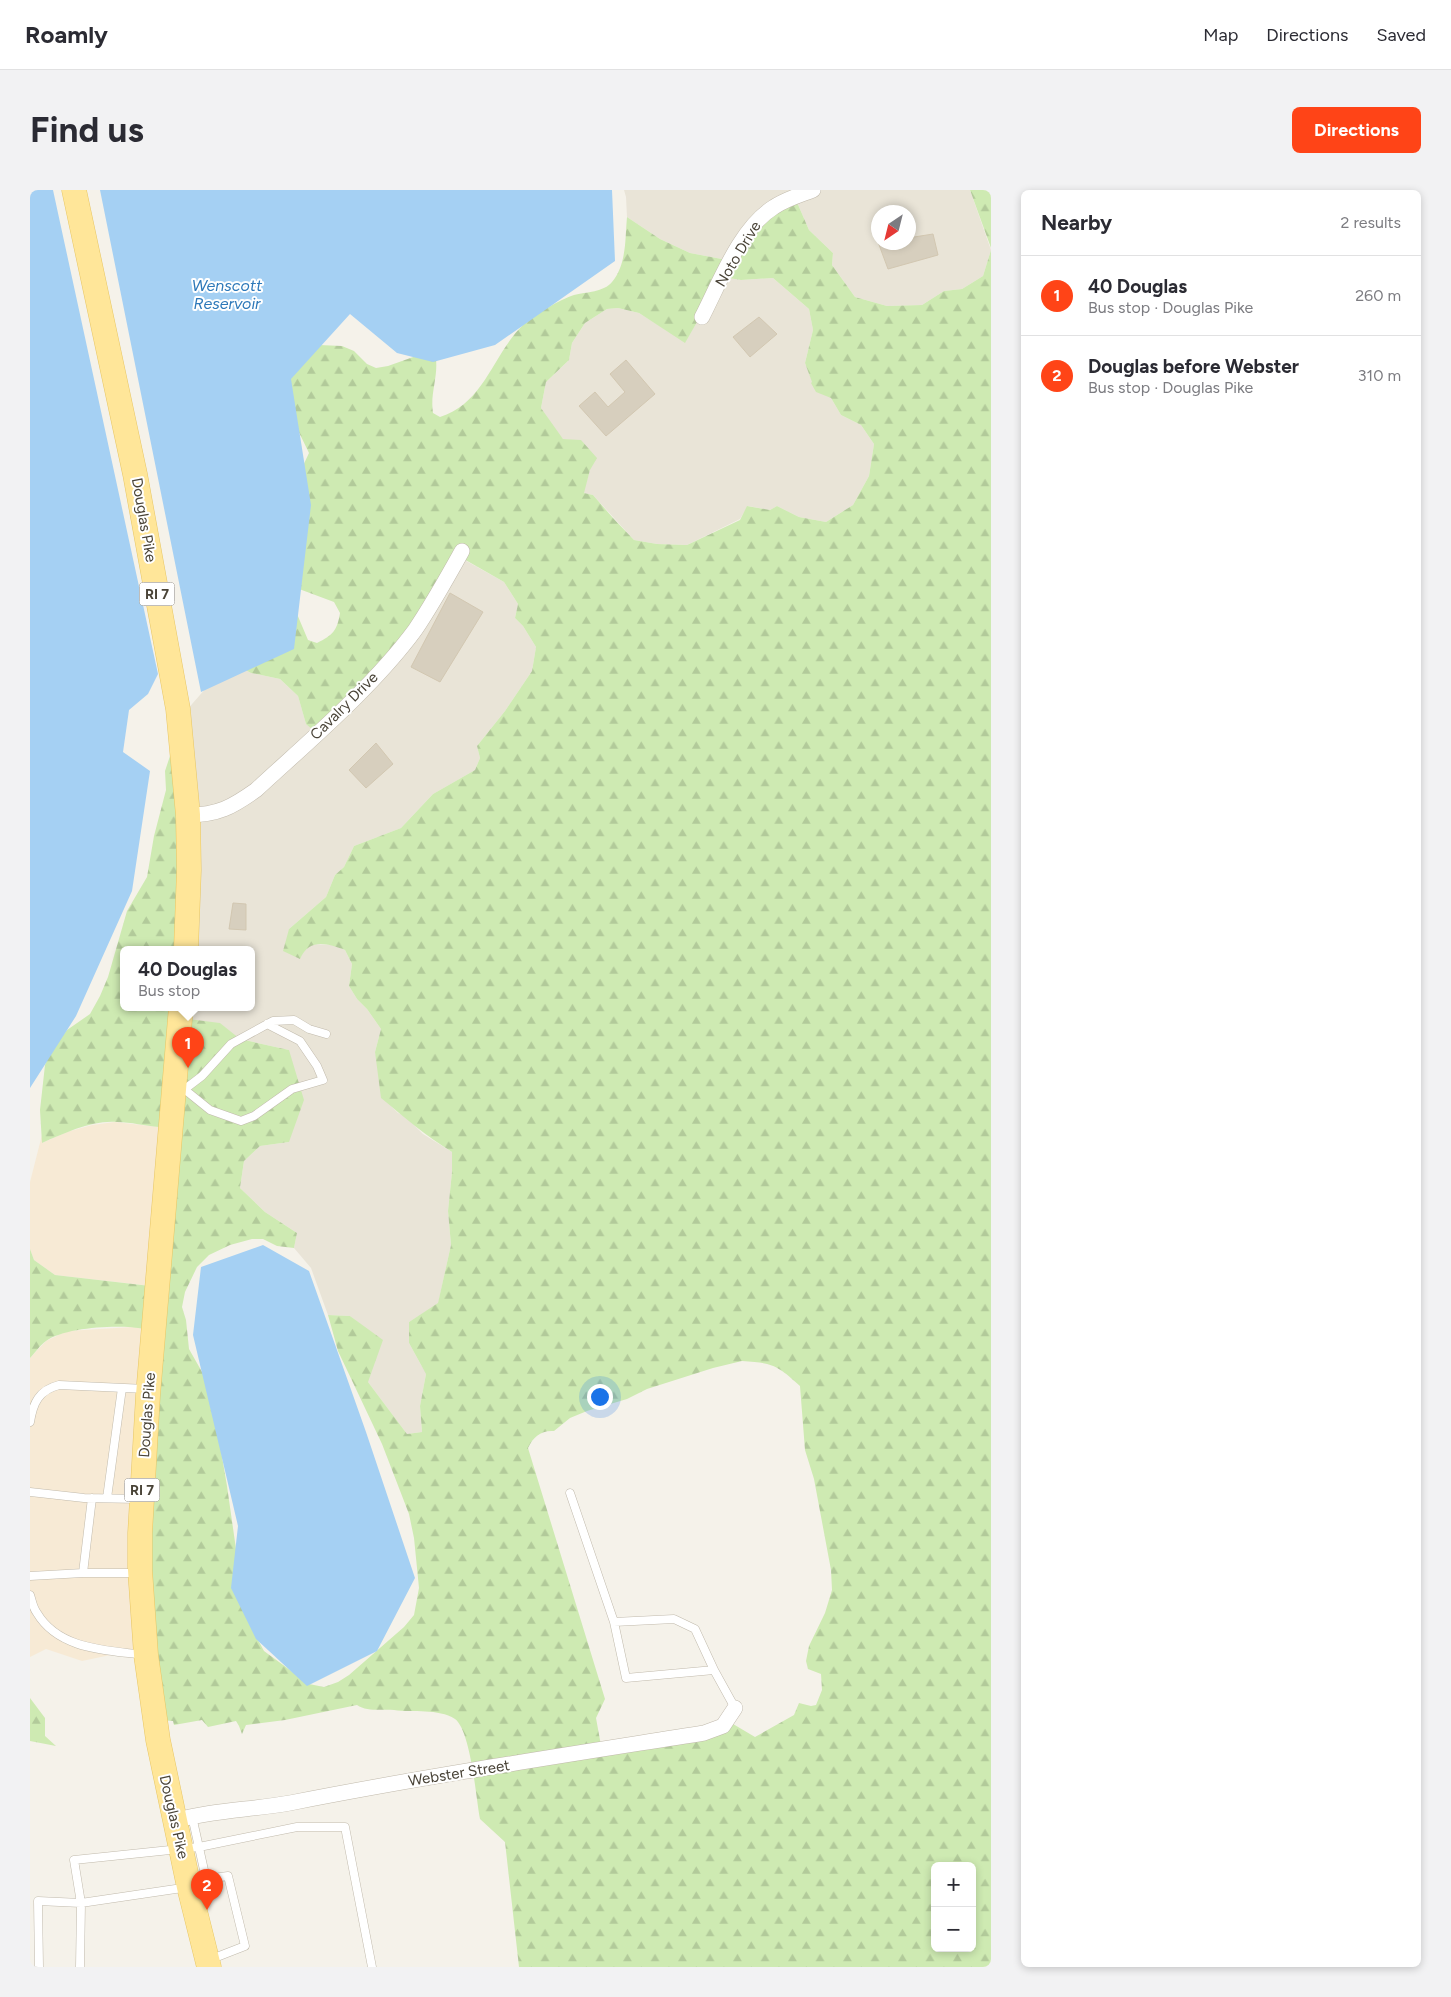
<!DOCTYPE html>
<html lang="en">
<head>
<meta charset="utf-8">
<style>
	body { margin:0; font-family:Figtree,sans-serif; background:#f2f2f3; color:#2b2b33 }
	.controls { position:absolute; right:15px; bottom:15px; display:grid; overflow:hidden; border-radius:8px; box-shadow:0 2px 8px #0003 }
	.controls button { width:45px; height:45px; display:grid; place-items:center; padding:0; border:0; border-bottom:1px solid #e1e1e2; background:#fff; color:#2b2b33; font:25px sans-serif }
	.compass { position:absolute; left:841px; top:15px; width:45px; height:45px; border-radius:50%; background:#fff; box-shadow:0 2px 8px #0003; rotate:215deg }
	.you { position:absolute; left:569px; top:1206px; width:18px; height:18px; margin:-12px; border:4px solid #fff; border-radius:50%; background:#1a73e8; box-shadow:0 0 0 8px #1a73e833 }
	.badge { display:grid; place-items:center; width:32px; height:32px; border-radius:50%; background:#ff4417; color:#fff; font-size:16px; font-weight:700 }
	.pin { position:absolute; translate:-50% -41px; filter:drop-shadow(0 1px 2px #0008) }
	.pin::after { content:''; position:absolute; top:26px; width:18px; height:15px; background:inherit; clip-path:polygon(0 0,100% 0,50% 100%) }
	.popup { position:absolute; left:90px; top:756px; width:135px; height:65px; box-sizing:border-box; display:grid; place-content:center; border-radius:8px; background:#fff; filter:drop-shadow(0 1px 4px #0005); font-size:16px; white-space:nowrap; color:#7c7c81 }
	.popup b { font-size:19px; color:#2b2b33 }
	.popup::after { content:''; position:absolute; left:50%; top:100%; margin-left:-10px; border:10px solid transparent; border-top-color:#fff }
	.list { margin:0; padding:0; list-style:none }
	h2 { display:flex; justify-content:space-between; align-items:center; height:65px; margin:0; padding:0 20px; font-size:21px }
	h2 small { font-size:16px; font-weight:400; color:#7c7c81 }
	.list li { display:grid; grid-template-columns:32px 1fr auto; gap:15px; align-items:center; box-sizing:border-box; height:80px; padding:0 20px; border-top:1px solid #e1e1e2 }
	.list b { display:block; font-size:19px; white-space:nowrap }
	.list p { margin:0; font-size:16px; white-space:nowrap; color:#7c7c81 }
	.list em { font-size:16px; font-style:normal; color:#7c7c81 }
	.map { position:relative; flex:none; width:961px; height:1777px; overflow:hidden; border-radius:8px }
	header { display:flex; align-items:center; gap:30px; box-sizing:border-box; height:70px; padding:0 25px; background:#fff; border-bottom:1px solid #e1e1e2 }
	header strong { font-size:24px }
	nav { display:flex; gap:28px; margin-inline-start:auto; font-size:18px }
	.intro { display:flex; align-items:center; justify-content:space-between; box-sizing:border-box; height:120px; padding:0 30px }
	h1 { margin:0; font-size:35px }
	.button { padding:12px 22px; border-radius:8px; background:#ff4417; color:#fff; font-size:18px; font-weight:700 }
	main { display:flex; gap:30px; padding:0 30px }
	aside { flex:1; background:#fff; border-radius:8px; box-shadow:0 2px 8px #0003 }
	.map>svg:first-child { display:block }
	.residential { fill:#e9e4d7; fill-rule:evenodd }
	.commercial { fill:#f7ead5 }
	.forest { fill:url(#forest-firs); fill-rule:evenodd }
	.water { fill:#a5d0f3 }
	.building { fill:#d7cfbe; stroke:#d2c7b1 }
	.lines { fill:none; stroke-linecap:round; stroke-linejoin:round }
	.service-casing { stroke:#c1baac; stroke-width:9 }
	.minor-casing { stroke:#c1baac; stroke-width:16 }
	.primary-casing { stroke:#e7c665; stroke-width:25 }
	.service { stroke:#fff; stroke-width:8 }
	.minor { stroke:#fff; stroke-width:15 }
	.primary { stroke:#ffe699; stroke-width:24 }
	.labels { text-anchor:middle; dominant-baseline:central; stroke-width:4; stroke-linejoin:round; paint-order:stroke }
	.shield { fill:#fff; stroke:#807b73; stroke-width:1 }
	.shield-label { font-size:14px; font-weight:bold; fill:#494337 }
	.street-label { font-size:15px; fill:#494337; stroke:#fff }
	.water-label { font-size:16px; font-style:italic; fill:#2c78b9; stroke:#fff }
</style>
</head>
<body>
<header>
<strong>Roamly</strong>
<nav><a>Map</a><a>Directions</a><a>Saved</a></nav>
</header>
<div class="intro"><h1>Find us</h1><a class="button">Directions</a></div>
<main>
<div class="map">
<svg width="961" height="1777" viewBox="0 0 961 1777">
	<defs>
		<pattern id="forest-firs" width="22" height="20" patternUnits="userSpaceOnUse" patternTransform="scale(1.25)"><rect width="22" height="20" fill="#ceeab2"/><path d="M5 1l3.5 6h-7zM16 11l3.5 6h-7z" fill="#b2ca9a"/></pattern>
	</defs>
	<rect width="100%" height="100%" fill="#f5f2ea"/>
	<path class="residential" d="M594 0H940L961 60 953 86 932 99 914 101 892 115 857 116 825 107 802 75 803 63 779 40 766 10 697 70 660 63 630 49 597 27 596 7ZM848 22H878V52H848Z
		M694 87 711 90 743 88 779 119 783 140 775 173 783 193 801 208 811 225 831 235 844 254 839 286 823 315 796 332 769 327 747 316 740 320 718 316 710 329 657 355 627 354 604 350 563 305 553 303 560 280 548 251 533 249 527 243 511 218 516 192 539 170 542 153 555 133 577 119 588 118 609 123 655 152Z
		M431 368 474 392 488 414 485 428 493 436 506 457 502 481 475 521 447 556 450 568 445 580 403 604 371 638 324 656 314 677 305 685 296 707 259 739 274 759 281 754 303 755 315 760 322 774 319 796 327 809 337 819 351 839 345 862 361 916 368 923 375 926 393 944 422 962V982L418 1021 421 1055 408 1114 379 1132V1153L396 1184 390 1216 392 1242 377 1244 338 1192 334 1137 320 1126 298 1125 281 1078 264 1058 267 1043 235 1022 210 998 214 971 230 956 259 952V860L210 849 158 829 157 817H222V759H162L155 522 177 497 208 476 221 483 250 489 268 506 276 534Z"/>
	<path class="commercial" d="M85 932 129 937 130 1097 25 1085 4 1070 0 1059V992L12 945V953L37 942 62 935Z
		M103 1137 114 1139 117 1460 90 1463 52 1471 16 1459 0 1467V1168L16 1151 37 1141Z"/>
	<path class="forest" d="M940 0H961V58Z
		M766 10 779 40 803 63 802 75 825 107 857 116 892 115 914 101 932 99 953 86 961 60V1777H489L475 1652 450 1629C446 1609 441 1541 425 1529 408 1518 383 1523 364 1520 352 1519 337 1522 327 1515L255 1530 216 1535 212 1544 209 1536 206 1531 178 1537 172 1530 144 1535 143 1531 128 1530 117 1460 114 1139C91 1134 35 1137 16 1151 10 1155 5 1163 0 1168V1059L4 1070 25 1085 129 1097V937C115 936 101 932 87 932 62 930 35 943 12 953L10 920 15 875 20 862 37 840 60 824 70 806 78 787 97 721 117 687 124 646 136 600 135 581 146 548 162 759H94V817H157L158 829 190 833 210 849 259 860 274 910 259 952 230 956 214 971 210 998 235 1022 267 1043 264 1058 247 1056 233 1049H222L200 1055 179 1065 167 1077 155 1102 152 1117 156 1130 159 1159 180 1196 197 1296 210 1387 228 1450 234 1461 279 1494 294 1497 308 1492 319 1485 374 1437 384 1425 389 1398 384 1348 379 1324 352 1254 308 1161 298 1125 320 1126 353 1150 338 1192 377 1244 392 1242 390 1216 396 1184 379 1153V1132L408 1113 421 1055 418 1021 422 982V962C396 946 374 927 351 908L345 862 351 839 337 819 327 809 319 796 322 774 315 760C297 753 279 748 270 769L253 761 259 739 296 707 305 685 314 677 324 656 371 638 403 604 445 580 450 568 447 556 475 521 502 481 506 457 493 436 485 428 488 414 474 392 432 368 405 420 289 545 276 534 268 506 250 489 221 483 208 476 267 424 278 450 287 453C303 445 307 441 310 423L304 412 253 393 271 280 279 263 263 230 259 196 262 182 289 155 312 156 324 161 337 174 346 178 358 176 386 166 406 169C408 188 400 204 403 223L410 227C455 213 463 163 494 134 505 124 529 110 544 105 556 102 574 102 582 92 597 74 595 48 597 27L630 49 660 63 697 70 719 42ZM693 87 711 90 743 88 779 119 783 140 775 173 782 192 781 193 786 202 801 208 811 225 831 235 844 254 839 286 823 315 796 332 769 327 747 316 740 320 717 316 710 330 657 355 627 354 604 350 583 328 563 305 554 303 560 280 567 268 551 250 533 249 511 218 516 192 539 170 542 153 555 133 577 119 588 118 609 123 655 153ZM712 1171C743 1173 747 1175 770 1196L775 1260 784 1289 801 1380 802 1400 795 1423 779 1456 776 1471 778 1479 791 1484 792 1500 786 1515 781 1516 769 1513 764 1525 725 1547 698 1531 572 1561 566 1528 575 1509 498 1258C503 1247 511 1240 524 1241L540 1228 557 1221 597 1209 617 1199 683 1178ZM905 1676H942V1758H905Z
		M0 1508 15 1528V1546L26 1556 0 1551Z"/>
	<path class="water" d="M0 0H23L128 484 118 504 99 520 93 562 120 581 102 701 46 826 0 898Z
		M70 0H582L585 71 465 155 403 172 367 163 320 124 261 189 281 315 264 459 171 502Z
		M233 1055 279 1081 336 1242 385 1388 347 1461 277 1496 226 1449 201 1398 208 1336 163 1145 171 1077Z"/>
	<path class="building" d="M903 44 908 65 858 79 848 52H878V48Z
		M729 127 747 144 720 167 703 147Z
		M596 170 625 204 576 246 549 216 565 202 578 217 595 202 580 184Z
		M420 403 453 422 410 492 381 477Z
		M346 553 363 574 336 598 319 580Z
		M203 713 216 714V740L199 739Z"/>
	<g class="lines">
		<g class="service-casing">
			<path id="service" d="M154 899 180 920 211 931 224 926 262 899 293 890 287 876 270 851 237 834
				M151 902 172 886 201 854 243 831 264 830 279 839 296 844
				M0 1232C3 1213 9 1200 29 1195L116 1199
				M0 1302 54 1308 110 1309
				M540 1303 584 1432 596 1488 684 1480 705 1518
				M77 1308 92 1198
				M53 1383 62 1308
				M0 1386 53 1383H108
				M0 1405C2 1411 3 1418 7 1423 29 1460 77 1460 114 1465
				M584 1432 644 1429 665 1439 684 1480
				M162 1626 176 1689
				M9 1777 8 1711 51 1713 159 1697 176 1689 198 1686 215 1756 179 1770
				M50 1777 51 1713 44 1670 169 1657 267 1637H315L342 1777"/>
		</g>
		<g class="minor-casing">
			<path id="minor" d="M672 127C690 92 710 38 744 17 756 9 770 5 783 0
				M158 625C188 625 202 617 226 600 278 552 343 497 385 440 402 415 417 388 432 361
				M144 1631C182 1620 221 1620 260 1613 397 1586 536 1565 674 1543L693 1536 705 1518"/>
		</g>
		<g class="primary-casing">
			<path id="primary" d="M44 0 105 284 148 519 158 625 159 680 156 759
				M151 817 118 1205 110 1343V1380L116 1465 128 1550 159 1697 179 1777"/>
		</g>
		<use href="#service" class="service"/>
		<use href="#minor" class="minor"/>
		<use href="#primary" class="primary"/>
	</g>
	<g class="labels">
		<g class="shield">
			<rect x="109.5" y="392.5" width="35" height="23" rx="4"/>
			<rect x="94.5" y="1288.5" width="35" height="23" rx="4"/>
		</g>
		<g class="shield-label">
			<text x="127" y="404">RI 7</text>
			<text x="112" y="1300">RI 7</text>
		</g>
		<g class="street-label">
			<text transform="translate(708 64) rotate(-59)">Noto Drive</text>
			<text transform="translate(114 330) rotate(80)">Douglas Pike</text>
			<text transform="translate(314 516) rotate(-45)">Cavalry Drive</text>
			<text transform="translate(117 1225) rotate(-86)">Douglas Pike</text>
			<text transform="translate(429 1583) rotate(-9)">Webster Street</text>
			<text transform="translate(144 1627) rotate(77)">Douglas Pike</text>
		</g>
		<g class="water-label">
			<text x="197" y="95">Wenscott<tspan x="197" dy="18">Reservoir</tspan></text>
		</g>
	</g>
</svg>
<div class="controls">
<button>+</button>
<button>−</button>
</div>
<svg class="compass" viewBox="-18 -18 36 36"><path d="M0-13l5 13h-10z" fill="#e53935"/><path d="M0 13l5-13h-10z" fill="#7c7c81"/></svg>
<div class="you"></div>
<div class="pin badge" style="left:158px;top:878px">1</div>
<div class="popup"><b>40 Douglas</b>Bus stop</div>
<div class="pin badge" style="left:177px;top:1720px">2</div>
</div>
<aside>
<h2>Nearby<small>2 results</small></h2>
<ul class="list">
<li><span class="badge">1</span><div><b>40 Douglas</b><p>Bus stop · Douglas Pike</p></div><em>260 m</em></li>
<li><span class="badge">2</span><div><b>Douglas before Webster</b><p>Bus stop · Douglas Pike</p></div><em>310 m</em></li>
</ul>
</aside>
</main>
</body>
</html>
